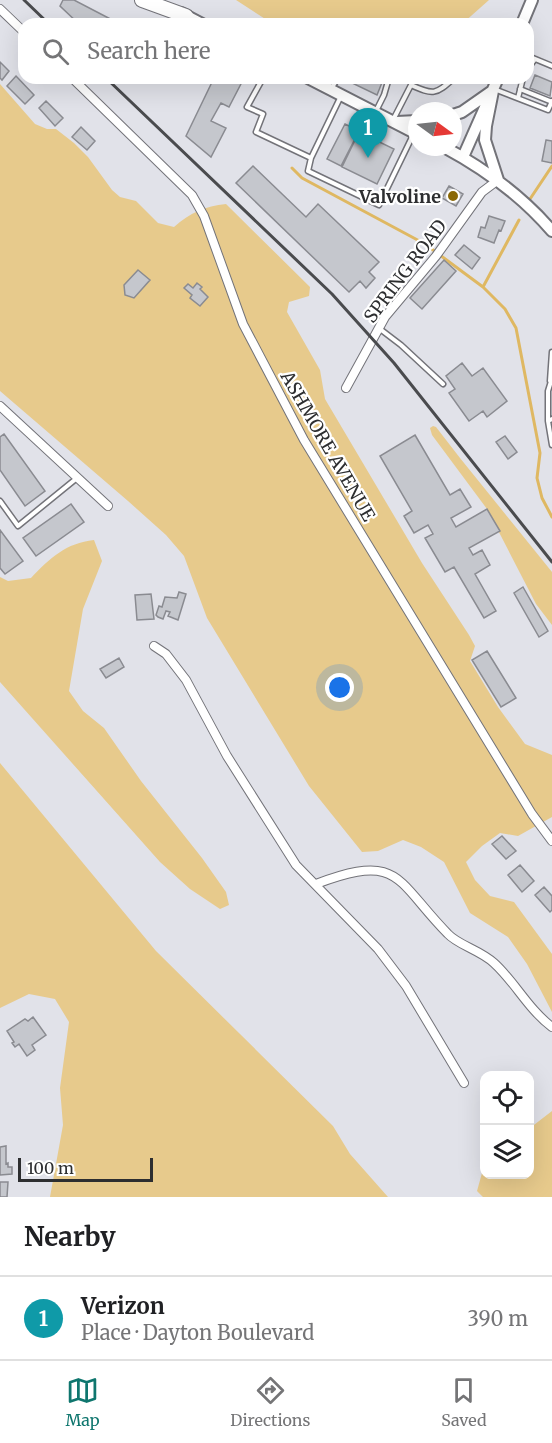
<!DOCTYPE html>
<html lang="en">
<head>
<meta charset="utf-8">
<style>
	body { margin:0; font-family:Merriweather,serif; background:#f2f2f2; color:#202124 }
	.controls { position:absolute; right:18px; bottom:18px; display:grid; overflow:hidden; border-radius:12px; box-shadow:0 6px 24px #0002 }
	.controls button { width:54px; height:54px; display:grid; place-items:center; padding:0; border:0; border-bottom:2px solid #e0e0e0; background:#fff; color:#202124; font:30px sans-serif }
	.compass { position:absolute; left:408px; top:102px; width:54px; height:54px; border-radius:50%; background:#fff; box-shadow:0 6px 24px #0002; rotate:105deg }
	.scale { position:absolute; left:18px; bottom:15px; width:135px; box-sizing:border-box; padding-left:6px; border:3px solid #2d2e30; border-top:0; font-size:16px; line-height:21px; white-space:nowrap; color:#2d2e30; -webkit-text-stroke:4px #fff; paint-order:stroke }
	.you { position:absolute; left:340px; top:688px; width:21px; height:21px; margin:-15px; border:4px solid #fff; border-radius:50%; background:#1a73e8; box-shadow:0 0 0 9px #1a73e833 }
	.badge { display:grid; place-items:center; width:39px; height:39px; border-radius:50%; background:#0f766e; color:#fff; font-size:20px; font-weight:700 }
	.pin { position:absolute; translate:-50% -50px; filter:drop-shadow(0 2px 3px #0008) }
	.pin::after { content:''; position:absolute; top:32px; width:21px; height:18px; background:inherit; clip-path:polygon(0 0,100% 0,50% 100%) }
	.list { margin:0; padding:0; list-style:none }
	h2 { display:flex; justify-content:space-between; align-items:center; height:78px; margin:0; padding:0 24px; font-size:26px }
	h2 small { font-size:20px; font-weight:400; color:#757577 }
	.list li { display:grid; grid-template-columns:39px 1fr auto; gap:18px; align-items:center; box-sizing:border-box; height:84px; padding:0 24px; border-top:2px solid #e0e0e0 }
	.list b { display:block; font-size:22px; white-space:nowrap }
	.list p { margin:0; font-size:20px; white-space:nowrap; color:#757577 }
	.list em { font-size:20px; font-style:normal; color:#757577 }
	.icon { flex:none; width:33px; height:33px; fill:none; stroke:currentColor; stroke-width:2; stroke-linecap:round; stroke-linejoin:round }
	.map { position:relative; flex:none; width:552px; height:1197px; overflow:hidden }
	.search { position:absolute; background:#fff; box-shadow:0 6px 24px #0002; left:18px; right:18px; top:18px; height:66px; display:flex; align-items:center; gap:15px; box-sizing:border-box; padding:0 21px; border-radius:18px; color:#757577; font-size:22px }
	.sheet { height:162px; background:#fff }
	nav { display:flex; justify-content:space-around; align-items:center; box-sizing:border-box; height:84px; border-top:2px solid #e0e0e0; background:#fff; font-size:16px; color:#757577 }
	nav a { display:grid; justify-items:center; gap:3px }
	nav .on { color:#0f766e }
	.map>svg:first-child { display:block }
	.green { fill:#e7ca8c }
	.lines { fill:none; stroke-linecap:round; stroke-linejoin:round }
	.stream { stroke:#dfb862; stroke-width:3 }
	.building { fill:#c5c7cd; stroke:#8a8b91; stroke-width:1.5 }
	.lane-casing { stroke:#737379; stroke-width:7 }
	.street-casing { stroke:#737379; stroke-width:10 }
	.secondary-casing { stroke:#737379; stroke-width:14 }
	.highway-casing { stroke:#737379; stroke-width:16 }
	.lane { stroke:#fff; stroke-width:4 }
	.street { stroke:#fff; stroke-width:8 }
	.secondary { stroke:#fff; stroke-width:10 }
	.highway { stroke:#fff; stroke-width:14 }
	.rail { stroke:#4a4b4e; stroke-width:3 }
	.poi-dot { fill:#8a6806; stroke:#fff; stroke-width:2 }
	.labels { text-anchor:middle; dominant-baseline:central; stroke-width:4.5; stroke-linejoin:round; paint-order:stroke }
	.poi-label { font-size:18px; font-weight:bold; fill:#2d2e30; stroke:#fff; text-anchor:end }
	.street-label { font-size:18px; fill:#2d2e30; stroke:#fff }
</style>
</head>
<body>
<div class="map">
<svg width="552" height="1197" viewBox="0 0 552 1197">
	<rect width="100%" height="100%" fill="#e1e2e9"/>
	<path class="green" d="M236 0H489L462 24H273Z
		M0 84 35 124 47 129H56L74 143 88 157 112 190 120 197 136 201 158 223 174 227C190 213 205 206 226 204L310 287 309 296 289 302 287 312 320 370 325 399 422 563 469 635 475 646 470 661 498 707 525 744 552 755V817L518 836 500 833 482 846 466 862 475 880 490 896 514 902 552 954V1012L527 964 508 937 470 913 444 862 421 847 403 840 378 851 362 852 309 786 207 618 184 556 166 535 128 501 0 391Z
		M433 426 436 427 460 458 552 572V625L536 604 487 509 432 435 430 428Z
		M94 540 102 561 83 609 69 691 83 711 104 728 141 781 202 858 226 892 229 905 220 909 190 889 160 862 0 682V577L8 581 31 578C50 558 66 543 94 540Z
		M0 763 156 951 333 1126 350 1154 388 1197H50L63 1125 60 1088 69 1022 55 999 29 994 0 1008Z
		M552 1111V1197H483L477 1191 482 1173 484 1169V1174H530V1128Z"/>
	<g class="lines">
		<path class="stream" d="M292 168 302 178 425 244 483 287 505 309 516 328 540 453 537 478 542 498 552 517
			M530 199 552 166
			M483 287 519 220"/>
	</g>
	<path class="building" d="M63 0H74L120 24H79L60 6Z
		M0 62 9 71 2 80 0 78Z
		M535 75 552 82 550 96 530 88Z
		M16 76 34 95 25 104 7 86Z
		M214 78H244L229 107 221 103 211 121 226 128 211 157 186 136Z
		M355 78H378L383 80 377 95 352 83Z
		M46 101 63 118 55 126 39 108Z
		M345 124 359 131 341 166 327 159Z
		M81 127 95 141 87 150 72 137Z
		M359 132 394 149 377 184 342 167Z
		M546 140 552 141V163L542 161Z
		M253 166 306 217 318 204 379 262 369 272 375 278 366 288 360 281 349 292 236 183Z
		M449 186 463 194 456 206 442 198Z
		M489 216 505 221 501 231 499 230 494 243 478 237 481 227 485 228Z
		M464 245 480 258 472 269 455 255Z
		M444 260 456 271 422 309 410 298Z
		M138 270 150 280 134 298 125 295 124 285Z
		M197 283 202 287 200 289 208 297 200 306 190 298 192 295 184 288 188 284 193 288Z
		M462 363 472 376 483 368 507 401 487 417 483 411 469 421 449 393 455 389 446 376Z
		M4 434 45 491 25 506 0 470V437Z
		M415 435 450 495 460 489 471 507 451 518 456 527 487 509 500 531 469 548 473 555 482 550 490 565 475 574 496 611 484 618 454 567 445 572 425 538 433 534 428 525 414 533 404 516 412 511 380 456Z
		M505 436 517 452 508 459 496 442Z
		M71 504 84 522 36 556 23 538Z
		M0 530 23 561 5 574 0 568Z
		M523 587 548 631 539 637 514 593Z
		M179 592 186 594 178 620 168 616 170 612 166 611 163 619 158 617 156 615 159 606 162 607 165 597 177 598Z
		M151 594 154 619 137 620 135 595Z
		M487 651 516 698 501 707 472 660Z
		M119 658 124 667 106 678 100 669Z
		M502 836 516 851 506 859 492 844Z
		M520 865 534 881 522 892 508 875Z
		M544 887 552 896V910L550 912 535 895Z
		M33 1017 46 1035 32 1045 35 1050 27 1056 19 1044 15 1047 12 1043 14 1042 7 1031 25 1019 28 1021Z
		M6 1146V1164L8 1163V1167H12V1174L0 1175V1147Z
		M0 1182H8L7 1197H0Z"/>
	<g class="lines">
		<g class="lane-casing">
			<path id="lane" d="M528 56 552 66
				M528 68 535 59
				M263 78 247 107 263 114 256 132 311 158
				M331 89 338 78
				M494 89 548 110 552 101
				M520 89 552 102
				M341 96 311 158 308 171 379 205 414 133
				M518 98 523 78
				M376 111 384 95 389 78
				M393 120 411 85C433 95 436 95 454 78
				M380 329 401 345 443 384
				M550 381 552 352
				M552 419 548 421 552 445
				M548 421V391L552 378
				M0 501 18 526 77 478"/>
		</g>
		<g class="street-casing">
			<path id="street" d="M0 9 24 32
				M72 78 192 195 204 216 243 324 304 440 532 814 552 841
				M346 388 385 317 436 256 482 192 498 180
				M0 406 108 506
				M154 646 166 654 186 680 227 756 296 865 378 949 406 986 464 1083
				M316 884C401 852 395 880 448 934 458 945 480 950 494 963 515 982 528 1009 552 1027"/>
		</g>
		<g class="secondary-casing">
			<path id="secondary" d="M181 13 202 24
				M522 24 532 0
				M308 78 417 134
				M493 91 486 126 485 140 498 180
				M453 115 462 112 492 91
				M397 122 417 121
				M444 147C485 169 522 196 552 231
				M463 157 498 78"/>
		</g>
		<g class="highway-casing">
			<path id="highway" d="M142 0 186 16"/>
		</g>
		<use href="#lane" class="lane"/>
		<use href="#street" class="street"/>
		<use href="#secondary" class="secondary"/>
		<use href="#highway" class="highway"/>
		<path class="rail" d="M24 0 49 24
			M106 78 332 294 394 363 552 562"/>
	</g>
	<circle class="poi-dot" cx="453" cy="196" r="6"/>
	<g class="labels">
		<g class="poi-label">
			<text x="441" y="196">Valvoline</text>
		</g>
		<g class="street-label">
			<text transform="translate(405 271) rotate(-53)">SPRING ROAD</text>
			<text transform="translate(328 446) rotate(60)">ASHMORE AVENUE</text>
		</g>
	</g>
</svg>
<div class="controls">
<button><svg class="icon" aria-label="locate" viewBox="0 0 24 24"><circle cx="12" cy="12" r="6"/><path d="M12 2v4M12 18v4M2 12h4M18 12h4"/></svg></button>
<button><svg class="icon" aria-label="layers" viewBox="0 0 24 24"><path d="M12 4l9 5-9 5-9-5zM3 14l9 5 9-5"/></svg></button>
</div>
<svg class="compass" viewBox="-18 -18 36 36"><path d="M0-13l5 13h-10z" fill="#e53935"/><path d="M0 13l5-13h-10z" fill="#757577"/></svg>
<div class="scale">100 m</div>
<div class="you"></div>
<div class="pin badge" style="left:368px;top:158px;background:#0f9aa8">1</div>
<div class="search"><svg class="icon" aria-label="search" viewBox="0 0 24 24"><circle cx="10" cy="10" r="6"/><path d="M15 15l6 6"/></svg>Search here</div>
</div>
<section class="sheet">
<h2>Nearby<small></small></h2>
<ul class="list">
<li><span class="badge" style="background:#0f9aa8">1</span><div><b>Verizon</b><p>Place · Dayton Boulevard</p></div><em>390 m</em></li>
</ul>
</section>
<nav>
<a class="on"><svg class="icon" aria-label="map" viewBox="0 0 24 24"><path d="M3 6l6-2 6 2 6-2v14l-6 2-6-2-6 2zM9 4v14M15 6v14"/></svg>Map</a>
<a><svg class="icon" aria-label="directions" viewBox="0 0 24 24"><path d="M12 3l9 9-9 9-9-9zM9 14v-3h6M13 9l2 2-2 2"/></svg>Directions</a>
<a><svg class="icon" aria-label="saved" viewBox="0 0 24 24"><path d="M7 4h10v16l-5-4-5 4z"/></svg>Saved</a>
</nav>
</body>
</html>
